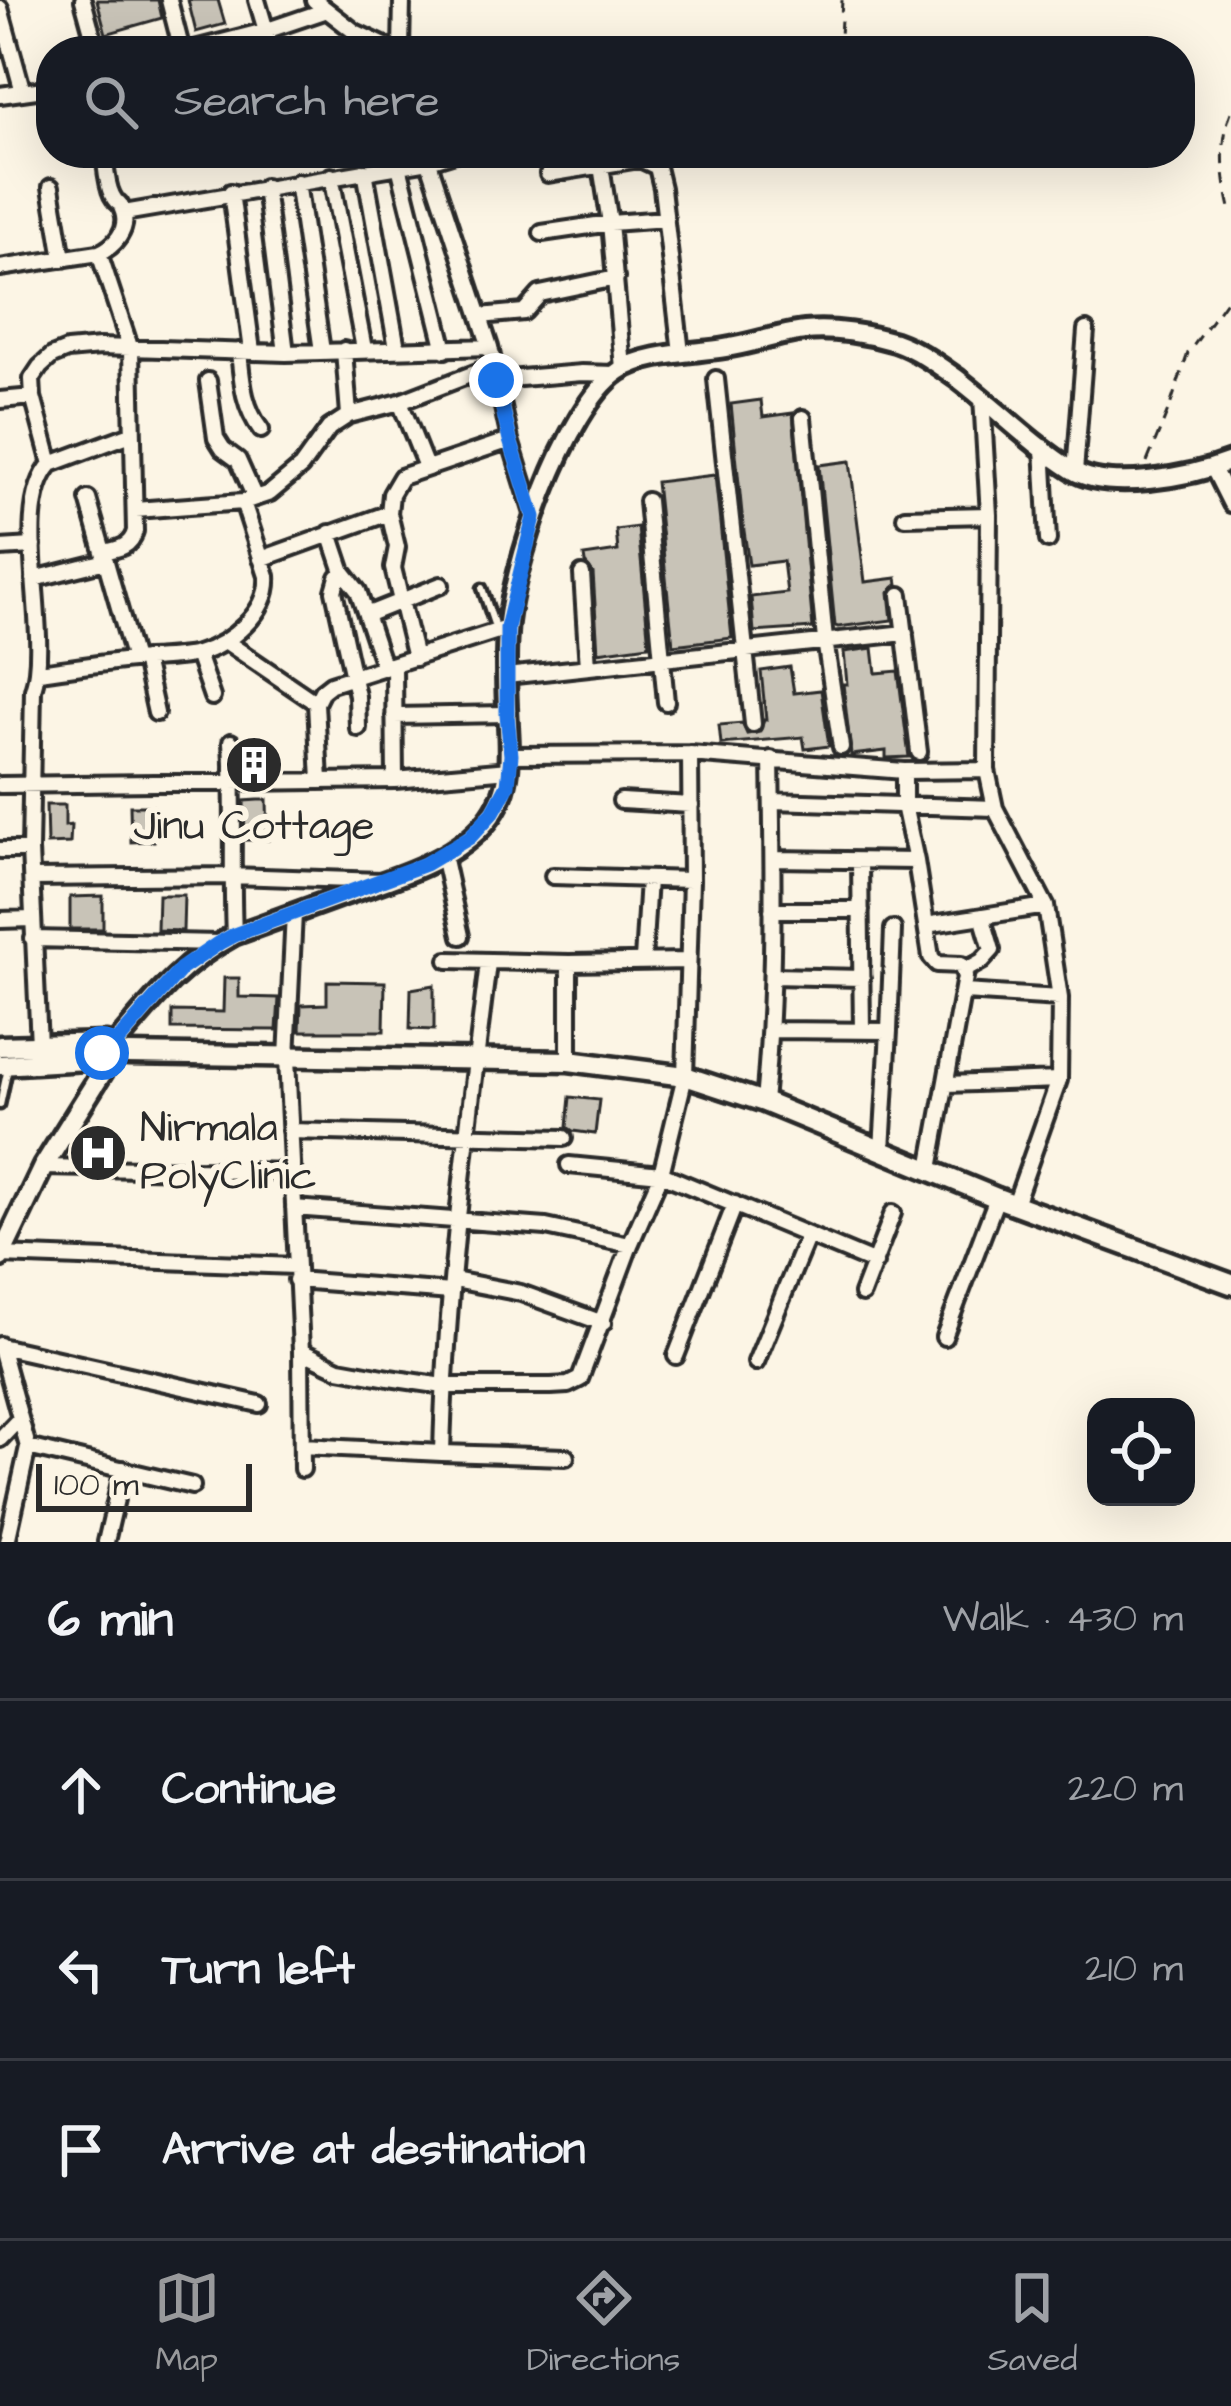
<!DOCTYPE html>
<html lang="en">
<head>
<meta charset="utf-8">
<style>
	body { margin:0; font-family:"Architects Daughter",sans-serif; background:#20242c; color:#f1f3f6 }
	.controls { position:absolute; right:36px; bottom:36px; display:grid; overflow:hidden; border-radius:24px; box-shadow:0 12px 48px #0002 }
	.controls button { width:108px; height:108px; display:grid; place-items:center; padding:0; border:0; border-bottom:3px solid #363941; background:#171b24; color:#f1f3f6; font:60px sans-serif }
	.scale { position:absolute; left:36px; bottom:30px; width:216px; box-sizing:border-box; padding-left:12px; border:6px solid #2b2b2b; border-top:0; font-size:33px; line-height:42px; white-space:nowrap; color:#2b2b2b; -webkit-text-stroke:9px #fcf5e5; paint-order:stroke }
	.stop { position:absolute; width:36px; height:36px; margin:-27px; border:9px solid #1a73e8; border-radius:50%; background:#fff }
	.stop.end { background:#1a73e8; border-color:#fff; box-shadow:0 3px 12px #0008 }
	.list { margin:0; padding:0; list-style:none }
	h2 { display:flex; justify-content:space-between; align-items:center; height:156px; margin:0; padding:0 48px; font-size:51px }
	h2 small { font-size:39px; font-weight:400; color:#9ea1a6 }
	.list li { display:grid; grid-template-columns:78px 1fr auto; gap:36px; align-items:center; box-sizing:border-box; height:180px; padding:0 48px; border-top:3px solid #363941 }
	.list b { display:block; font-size:45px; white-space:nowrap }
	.list em { font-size:39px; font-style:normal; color:#9ea1a6 }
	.icon { flex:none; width:66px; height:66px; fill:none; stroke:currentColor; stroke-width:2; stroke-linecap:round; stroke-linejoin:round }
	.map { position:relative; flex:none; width:1231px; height:1542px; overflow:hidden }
	.search { position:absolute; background:#171b24; box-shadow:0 12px 48px #0002; left:36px; right:36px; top:36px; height:132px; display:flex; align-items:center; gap:30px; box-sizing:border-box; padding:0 42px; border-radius:48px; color:#9ea1a6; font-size:45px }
	.sheet { height:696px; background:#171b24 }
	nav { display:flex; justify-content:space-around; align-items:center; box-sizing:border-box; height:168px; border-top:3px solid #363941; background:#171b24; font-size:33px; color:#9ea1a6 }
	nav a { display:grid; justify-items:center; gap:6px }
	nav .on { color:#98999b }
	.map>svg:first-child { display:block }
	.building { fill:#c8c3b7; stroke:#2b2b2b; stroke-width:3 }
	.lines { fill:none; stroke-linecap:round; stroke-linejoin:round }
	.service-casing { stroke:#2b2b2b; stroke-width:15 }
	.minor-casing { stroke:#2b2b2b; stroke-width:22 }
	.tertiary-casing { stroke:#2b2b2b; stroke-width:26 }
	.secondary-casing { stroke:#2b2b2b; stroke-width:27 }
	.path { stroke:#2b2b2b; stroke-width:3; stroke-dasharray:12 9; stroke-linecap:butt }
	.service { stroke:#fcf5e5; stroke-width:6 }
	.minor { stroke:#fcf5e5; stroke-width:14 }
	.tertiary { stroke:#fcf5e5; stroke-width:16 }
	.secondary { stroke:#fcf5e5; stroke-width:18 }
	.route { stroke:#1a73e8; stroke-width:15 }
	.labels { text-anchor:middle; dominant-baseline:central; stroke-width:12; stroke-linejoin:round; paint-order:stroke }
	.poi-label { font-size:42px; fill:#2b2b2b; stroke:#fcf5e5 }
</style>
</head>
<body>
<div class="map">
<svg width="1231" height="1542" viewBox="0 0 1231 1542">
	<rect width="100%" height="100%" fill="#fcf5e5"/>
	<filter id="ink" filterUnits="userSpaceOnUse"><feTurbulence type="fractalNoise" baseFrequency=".00833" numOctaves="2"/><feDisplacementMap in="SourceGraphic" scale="24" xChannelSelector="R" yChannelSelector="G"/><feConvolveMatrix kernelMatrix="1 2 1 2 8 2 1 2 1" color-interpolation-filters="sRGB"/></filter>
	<g filter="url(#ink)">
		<path class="building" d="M97 0H158L162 18 106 34Z
			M188 0H218L225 24 196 32Z
			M761 400 763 417 793 413 813 628 754 632 751 597 787 593 783 561 749 565 743 524 731 404Z
			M850 461 865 582 897 578 898 584 889 592 892 620 838 627 835 626 819 465Z
			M715 475 732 638 673 645 656 482Z
			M638 527 649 645 598 652 593 573 585 563 584 556 618 551 616 530Z
			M873 648 876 673 898 671 909 757 886 758V751L851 755 843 684H847L844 652Z
			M790 667 794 693 821 690 829 746 805 749 803 737 721 744 719 725 742 723 747 734 760 732 764 720H766L761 671Z
			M258 800H267L268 840H245L244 801Z
			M46 805H65V826L71 825 70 843 47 844Z
			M130 806H153L154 841 131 842Z
			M158 895H184L183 931 157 930Z
			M103 896V929H70V897Z
			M224 978H239V997L279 998 277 1030 172 1029V1011L223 1012Z
			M327 981 385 982 384 1031H300L301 1005 327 1004Z
			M434 985V1030L410 1029 411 989Z
			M570 1097 599 1100 595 1134 573 1131 567 1127Z"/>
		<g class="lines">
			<g class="service-casing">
				<path id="service" d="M482 588 496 630
					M0 1105 8 1068"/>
			</g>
			<g class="minor-casing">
				<path id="minor" d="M83 0 97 51
					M169 0 182 51
					M257 0 272 51
					M314 0 355 32 396 51
					M0 8 23 92
					M187 51 265 31 327 10
					M401 51 402 0
					M0 95 51 88
					M426 153 490 347 510 440 534 517
					M399 166 445 350
					M601 166 610 223 623 368
					M365 171 397 348
					M548 174 640 159 657 167 662 188 681 353
					M331 176 364 349
					M297 182 322 351
					M51 187 63 259
					M265 187 286 353
					M231 192 252 351
					M124 213 429 161 455 153
					M542 233 610 223 666 219
					M99 253 131 350 135 531C131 547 118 549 103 552
					M0 268 99 253C114 247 129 230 123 212 117 195 120 210 112 195 106 183 106 166 104 153
					M480 316 524 312 540 294 616 278
					M344 350 349 415
					M239 351C242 381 243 406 261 430
					M716 379 753 724
					M496 380 582 373 614 374
					M208 381 216 438 223 449 238 460 255 498
					M982 397 989 515 987 770 995 808 1046 906 1060 998 1059 1080 1015 1204
					M0 400 33 397
					M400 402 426 467
					M803 418 825 640 841 747
					M1043 447 1048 540
					M51 464 33 397 32 379 40 367 52 356 67 350 100 347 286 353 490 347
					M1213 468 1231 504
					M1075 472 1086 330
					M88 499 134 660
					M647 501 666 702
					M135 510 243 502 270 493 301 467 329 428 349 415 400 402 493 366
					M389 513 397 547 393 568 415 658
					M905 517 989 515
					M330 533 343 572 358 591 384 668
					M0 548 33 546
					M261 559 389 513 391 494 401 477 510 440
					M343 572 338 577 334 591 357 696 358 728
					M582 574 588 667
					M34 579 106 561
					M900 595 919 752
					M366 615 441 585
					M225 641 316 703
					M197 654 212 697
					M144 659 156 713
					M394 666 395 780
					M39 672C70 668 101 663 132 660 153 658 177 659 197 654 229 645 270 612 267 576L243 502
					M506 676 905 633
					M394 716 507 714
					M231 742C235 807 231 871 234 935
					M511 755 690 754 904 771 987 770
					M904 771V805L916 861 931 957 937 964 961 965 965 977 930 1169
					M320 781 316 703 322 691 331 684 507 628
					M0 785 395 780 509 770
					M621 801 691 805
					M772 801 995 808
					M0 850H30
					M443 855 461 936
					M773 859 916 861
					M860 862 862 1031
					M553 876 691 880
					M32 878 231 876 381 881
					M772 910H861
					M294 913 287 1058 301 1351 302 1469
					M0 920 32 919
					M926 925 1046 906
					M33 939 219 943
					M448 960 569 963
					M643 960 648 879
					M488 963C468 1126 446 1289 442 1453L566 1457
					M964 971 982 961 992 950 982 916
					M772 976 862 978
					M964 992 1060 998
					M771 1030 889 1031 893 929
					M39 1045 30 850 33 690C52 633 10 510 51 464L131 434
					M569 1061V963L688 961
					M947 1084 1059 1080
					M764 1102C775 988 773 873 771 759
					M290 1131 564 1138
					M882 1150 889 1031
					M569 1165 661 1174 875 1263
					M43 1167 294 1172
					M294 1208 546 1227 630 1245
					M1 1255 295 1266
					M296 1280 451 1292
					M454 1280 521 1293 603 1323
					M862 1294 893 1213
					M944 1337 997 1198
					M0 1345 28 1447 7 1542
					M0 1346 259 1404
					M301 1351 339 1369 389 1378 444 1386H551L568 1385 580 1379 630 1245 661 1174 685 1076 691 880 690 754
					M676 1356 735 1204
					M756 1362 808 1235
					M0 1439 20 1418
					M302 1446 442 1453
					M28 1447 192 1486
					M106 1542 123 1469"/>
			</g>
			<g class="tertiary-casing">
				<path id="tertiary" d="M119 1040C157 995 181 964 234 935 268 923 302 910 336 898 385 881 446 865 482 827 516 791 509 751 507 707 506 683 505 658 507 634 510 571 565 407 619 371 645 353 694 353 725 348 752 344 778 334 805 331 833 328 868 334 895 342 918 350 938 365 958 379 996 408 1031 444 1072 470 1109 493 1192 476 1231 461"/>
			</g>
			<g class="secondary-casing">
				<path id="secondary" d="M0 1046 106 1043
					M128 1054 569 1061 685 1076 764 1102 997 1198 1231 1284
					M0 1065 104 1059
					M0 1257 43 1167 108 1063"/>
			</g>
			<path class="path" d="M831 51 840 37 842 0
				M1231 112C1219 143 1223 180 1231 212
				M670 162 684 153
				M1147 462 1170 406 1188 353 1231 294"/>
			<use href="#service" class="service"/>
			<use href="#minor" class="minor"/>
			<use href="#tertiary" class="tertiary"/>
			<use href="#secondary" class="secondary"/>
		</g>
	</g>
	<g class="lines" filter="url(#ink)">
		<path class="route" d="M102 1053 106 1042 119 1040 181 969 219 943 234 935 425 864 470 837 493 812 508 785 511 755 507 714V628L534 517 510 440 496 380"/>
	</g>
	<defs>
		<g id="building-disc" transform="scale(3)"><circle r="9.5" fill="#2b2b2b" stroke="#fcf5e5"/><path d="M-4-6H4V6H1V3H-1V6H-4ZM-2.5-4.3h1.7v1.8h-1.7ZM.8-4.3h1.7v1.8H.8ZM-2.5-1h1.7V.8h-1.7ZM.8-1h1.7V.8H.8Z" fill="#fff"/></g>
		<g id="hospital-disc" transform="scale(3)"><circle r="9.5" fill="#2b2b2b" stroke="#fcf5e5"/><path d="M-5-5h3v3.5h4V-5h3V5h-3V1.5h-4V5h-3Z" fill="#fff"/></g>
	</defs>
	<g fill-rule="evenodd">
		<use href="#building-disc" x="254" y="765"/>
		<use href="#hospital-disc" x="98" y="1153"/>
	</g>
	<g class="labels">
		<g class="poi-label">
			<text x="254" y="827">Jinu Cottage</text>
			<text x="140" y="1129" text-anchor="start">Nirmala<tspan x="140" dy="48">PolyClinic</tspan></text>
		</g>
	</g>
</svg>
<div class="controls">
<button><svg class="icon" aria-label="locate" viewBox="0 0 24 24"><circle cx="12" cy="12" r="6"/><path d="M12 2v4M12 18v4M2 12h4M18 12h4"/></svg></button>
</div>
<div class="scale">100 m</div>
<div class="stop" style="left:102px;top:1053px"></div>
<div class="stop end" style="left:496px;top:380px"></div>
<div class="search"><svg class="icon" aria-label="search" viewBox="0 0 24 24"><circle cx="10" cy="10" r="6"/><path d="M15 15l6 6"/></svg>Search here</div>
</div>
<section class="sheet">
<h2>6 min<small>Walk · 430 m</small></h2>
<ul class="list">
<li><svg class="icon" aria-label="ahead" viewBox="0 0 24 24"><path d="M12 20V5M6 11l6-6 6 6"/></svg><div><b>Continue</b></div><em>220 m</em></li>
<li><svg class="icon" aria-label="left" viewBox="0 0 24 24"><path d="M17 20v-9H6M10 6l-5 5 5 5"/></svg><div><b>Turn left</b></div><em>210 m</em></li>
<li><svg class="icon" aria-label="arrive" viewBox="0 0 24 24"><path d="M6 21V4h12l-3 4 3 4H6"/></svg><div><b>Arrive at destination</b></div></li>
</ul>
</section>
<nav>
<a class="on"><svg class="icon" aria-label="map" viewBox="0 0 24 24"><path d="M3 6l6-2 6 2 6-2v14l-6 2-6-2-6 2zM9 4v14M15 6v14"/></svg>Map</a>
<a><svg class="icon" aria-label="directions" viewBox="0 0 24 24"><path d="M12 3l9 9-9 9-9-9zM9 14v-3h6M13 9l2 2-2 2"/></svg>Directions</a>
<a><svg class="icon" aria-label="saved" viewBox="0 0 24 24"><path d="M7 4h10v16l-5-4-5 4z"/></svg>Saved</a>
</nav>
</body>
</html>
